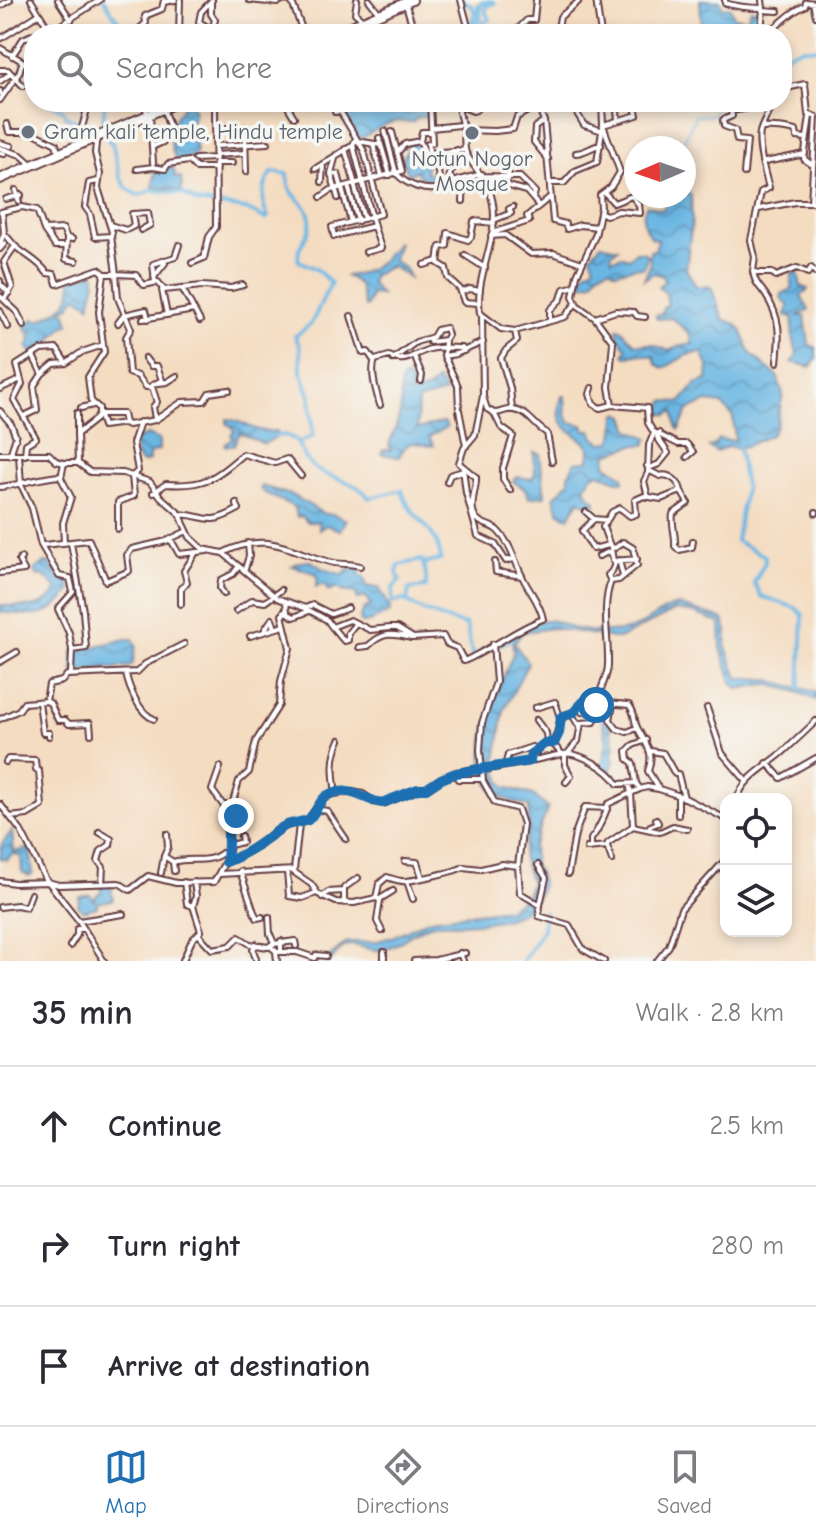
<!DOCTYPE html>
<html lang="en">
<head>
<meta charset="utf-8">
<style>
	body { margin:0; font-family:"Comic Neue",sans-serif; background:#f2f2f3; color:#2b2b33 }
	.controls { position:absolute; right:24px; bottom:24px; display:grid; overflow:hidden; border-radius:16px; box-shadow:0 4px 12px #0003 }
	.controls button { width:72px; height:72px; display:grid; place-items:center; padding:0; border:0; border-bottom:2px solid #e1e1e2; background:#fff; color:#2b2b33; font:40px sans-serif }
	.compass { position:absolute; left:624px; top:136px; width:72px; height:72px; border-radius:50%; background:#fff; box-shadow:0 4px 12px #0003; rotate:268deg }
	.stop { position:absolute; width:24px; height:24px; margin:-18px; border:6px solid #1f6fb2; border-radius:50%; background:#fff }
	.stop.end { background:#1f6fb2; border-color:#fff; box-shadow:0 2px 8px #0008 }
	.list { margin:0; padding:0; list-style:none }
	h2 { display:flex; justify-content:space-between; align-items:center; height:104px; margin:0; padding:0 32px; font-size:34px }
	h2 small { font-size:26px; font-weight:400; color:#7c7c81 }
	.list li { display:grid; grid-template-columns:52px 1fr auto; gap:24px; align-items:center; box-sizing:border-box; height:120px; padding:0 32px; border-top:2px solid #e1e1e2 }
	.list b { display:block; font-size:30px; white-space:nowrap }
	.list em { font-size:26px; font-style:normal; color:#7c7c81 }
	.icon { flex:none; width:44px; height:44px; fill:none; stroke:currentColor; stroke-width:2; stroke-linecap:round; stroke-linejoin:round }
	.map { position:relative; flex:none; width:816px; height:961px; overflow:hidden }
	.search { position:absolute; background:#fff; box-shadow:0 4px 12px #0003; left:24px; right:24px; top:24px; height:88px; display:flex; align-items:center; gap:20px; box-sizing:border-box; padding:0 28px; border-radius:32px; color:#7c7c81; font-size:30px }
	.sheet { height:464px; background:#fff }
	nav { display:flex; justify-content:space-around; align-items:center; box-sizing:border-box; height:112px; border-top:2px solid #e1e1e2; background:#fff; font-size:22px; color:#7c7c81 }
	nav a { display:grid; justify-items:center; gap:4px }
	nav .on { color:#1f6fb2 }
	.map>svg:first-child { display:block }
	.water { fill:url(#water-waves); stroke:#5a6a87; stroke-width:2 }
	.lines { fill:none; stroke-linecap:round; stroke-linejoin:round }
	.stream { stroke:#69b6e3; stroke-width:2 }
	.canal { stroke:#69b6e3; stroke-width:4 }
	.minor-casing { stroke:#643b41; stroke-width:8 }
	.highway-casing { stroke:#643b41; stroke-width:12 }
	.minor { stroke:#fff; stroke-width:4 }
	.highway { stroke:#fff; stroke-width:8 }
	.route { stroke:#1f6fb2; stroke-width:10 }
	.worship-dot { fill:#6b7280; stroke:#f6f6f2; stroke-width:3 }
	.labels { text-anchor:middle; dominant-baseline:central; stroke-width:7; stroke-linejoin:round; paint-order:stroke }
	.worship-label { font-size:22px; fill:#5b616d; stroke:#f6f6f2; text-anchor:start }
</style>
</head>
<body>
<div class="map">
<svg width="816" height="961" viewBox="0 0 816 961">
	<defs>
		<pattern id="water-waves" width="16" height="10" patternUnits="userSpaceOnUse" patternTransform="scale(2)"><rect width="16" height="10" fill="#69b6e3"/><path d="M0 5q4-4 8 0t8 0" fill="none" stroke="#5893b8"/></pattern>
	</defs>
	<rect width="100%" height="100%" fill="#f6f6f2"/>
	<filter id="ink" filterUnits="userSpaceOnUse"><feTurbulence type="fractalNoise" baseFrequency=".0125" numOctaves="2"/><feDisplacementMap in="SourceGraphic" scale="16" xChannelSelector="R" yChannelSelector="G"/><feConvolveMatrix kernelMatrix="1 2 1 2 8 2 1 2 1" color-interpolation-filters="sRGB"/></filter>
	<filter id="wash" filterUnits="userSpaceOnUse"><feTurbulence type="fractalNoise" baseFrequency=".006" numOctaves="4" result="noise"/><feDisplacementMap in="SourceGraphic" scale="32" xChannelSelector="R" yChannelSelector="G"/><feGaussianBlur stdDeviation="1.8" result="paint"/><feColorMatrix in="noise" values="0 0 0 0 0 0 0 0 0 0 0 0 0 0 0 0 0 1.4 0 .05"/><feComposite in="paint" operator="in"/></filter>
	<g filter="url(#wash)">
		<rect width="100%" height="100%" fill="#f4dcc0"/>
		<path class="water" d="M700 0 720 1 723 8 730 7 734 17 747 19 751 9 756 10 759 22 756 27 743 25 742 34H702Z
			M343 102H381L386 108 425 102 429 116 416 118 413 122 396 121 384 125 360 139 341 111Z
			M186 104H191L195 111 189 135 195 143 196 153 189 159 178 161C165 146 171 115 186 104Z
			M417 144 428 163 425 172 430 174 436 172 437 177 431 180 420 177 417 171 408 174 402 159 407 150V145Z
			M170 165 174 169 175 177H181L182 191 153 187 155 171 164 172Z
			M684 193 691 195 692 221 686 269 696 286 711 287 723 319 736 324 741 329 750 353 777 376 783 394 776 427 771 435 746 446 736 448 728 446 716 452 709 447 715 445 718 439 735 441 733 417 722 404 707 402 688 410 679 430 676 426 674 411 668 415 660 413 664 401 681 402 696 384 707 380 708 366 702 352 687 355 664 368 656 364 654 356 635 354 626 357 624 353 627 348 618 337 617 329H621L635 344H652L669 351 679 346 693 344 689 333 672 318 657 319 656 315 662 314 663 308 668 305 666 293 658 287 665 281 663 276 654 273 644 279 650 266V251L655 250 658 239 652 238C643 229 640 217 647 205L663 210 668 196H684Z
			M398 242 393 260 405 269 409 278 391 266 373 276 371 284 381 295 371 294 367 306 365 307C358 291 366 284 345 276L360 274 380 263Z
			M601 244 618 248 611 254 612 259 623 256 629 258 635 252H643L648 256 643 268 635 267 616 272 609 268 599 272 593 282 581 284 584 273 595 266 591 255Z
			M797 271 801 286 808 289 801 296 809 310 797 316H805L809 345 816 347V360L810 367 792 362 797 355 792 332 793 317 785 315 789 306 781 299 782 294 791 289 792 273Z
			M94 273 96 282 90 305 76 296 70 306 62 310 66 313 69 324 63 327 45 347 33 355 27 346 31 340 29 335 33 332 32 330 27 332 25 327 34 319 39 321C58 309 74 307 71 279Z
			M407 377 411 383V394L427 390 438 380 445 393 418 401 417 429 444 422 447 427 429 437 434 446C415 446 411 434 399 457L381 454 383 450H391L389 444C395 431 400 419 401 405 402 396 398 389 402 379Z
			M562 396H565L566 415 569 422 583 425 585 430H591L594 437 602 443 611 442 615 432 616 416 619 413 625 416 630 430 649 438 645 445H634L607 454 606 464 623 476 624 481H617L599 473 591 476 585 488 588 495 596 501 595 507 593 508 579 500 569 518 559 512 554 497 569 482V474L575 462 588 461C601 432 546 439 562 396Z
			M227 419C244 420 253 434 277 431L278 436 264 444 240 433 233 446H226L225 444 233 438 231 435 234 432 232 427 227 424Z
			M147 435 159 440V450L149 454V461L142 463 138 459 134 443 137 439Z
			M534 452 540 454 545 496 529 498 526 490 513 481 516 477 532 479 535 473Z
			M262 486 294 496 324 514H333L346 520 340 530 326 525 319 530V522H307L302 516 297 517 295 508C284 500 271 499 260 489Z
			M311 561 324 569 343 575 351 568 360 570 359 575 364 577 367 586 379 588 390 608V612C381 616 370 624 361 623L360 617 365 608 371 606 366 597 357 599 356 593 341 591 336 587 332 591 327 590 325 584 316 587 318 580 315 573 292 566 299 562Z
			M45 563H49L61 580 68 579 71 591C44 622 38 616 0 612V605C22 607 45 612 57 589L43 575 38 576 34 570Z
			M678 605 723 619 727 630 726 647 738 678 765 679 816 692V700L795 691 766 684 738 689 732 682 721 648 720 623 694 613 676 610 619 639 553 628 523 632 514 643 528 663 504 710 496 761 500 780 505 787 533 795 548 808 533 845 534 864 542 882C537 920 492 923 461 924 451 924 439 922 430 925 412 931 399 947 380 950 366 952 352 937 339 951 336 954 334 958 331 961H324L347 942H374L392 937 430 919 508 909 525 897 531 883 522 856 528 827 529 807C520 802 509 802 500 796 460 770 500 684 514 652 506 633 531 619 548 620 557 621 564 625 572 628 589 632 605 633 622 631 643 629 658 609 678 605Z
			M127 639H133L136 646 132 666 73 672V651Z
			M599 703 610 706 608 715 615 748 612 753 614 762 610 773 601 768 607 742Z
			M12 831 14 852 30 848 33 874 29 876 22 872 21 857 13 853 7 860 0 858 2 844Z
			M101 885H111L113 900 97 903V907L83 911 78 906 80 897 90 895 95 901V897L101 892Z"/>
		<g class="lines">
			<path class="stream" d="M681 148 695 116 713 115 716 102
				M684 160 689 194"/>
			<path class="canal" d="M104 0 127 34
				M462 0 472 6 475 12 471 23 473 25
				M491 1 495 3 486 6V14L490 19 480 24 481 3Z
				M473 25 478 18V5
				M782 56 800 48H816
				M48 102 63 110 66 117 82 123
				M105 102C104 118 97 133 112 143L120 177 126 187 135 194 141 195 152 190 184 194 197 202 246 209 266 219 268 216C260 204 263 182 273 172L287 174C288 180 288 187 292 192 299 202 308 205 310 219 313 236 294 245 299 261L316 269 331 283 311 324 295 336 300 347 301 371 310 396 313 436 298 443
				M86 125 100 129
				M276 436 286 435 296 440C301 449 304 459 313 467 330 481 355 478 369 498L402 490C407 517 438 525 441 560L423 564
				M738 443 745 488 736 541 765 556V562L754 583 761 596 796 608 803 615 800 689
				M407 601 402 600 392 603 393 588 400 580 397 573 399 565 422 560 426 575V587L409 589 407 601C416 610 453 622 466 625L473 658 482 654
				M496 646 512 639
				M523 961 543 929 544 912"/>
		</g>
	</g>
	<g filter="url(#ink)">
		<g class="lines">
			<g class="minor-casing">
				<path id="minor" d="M31 0 50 31
					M58 0 71 20
					M212 0 201 12 199 22 214 31 217 30 219 34
					M249 0 278 3 280 0 291 1
					M291 0 304 34
					M357 0 355 13 362 19
					M369 0 380 14
					M461 0 470 34
					M596 0 601 34
					M725 0V3C737 7 750 8 763 8L762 0
					M211 1V14L215 20 212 29
					M164 2 175 0
					M813 3 816 16
					M406 5 415 34
					M0 6 10 0
					M762 10 778 11
					M516 31 527 20H534L536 0
					M35 34 53 30 100 0
					M141 34 138 30 146 23 145 16 162 9 164 0
					M179 34 180 0
					M508 34 516 31 527 34
					M534 34 545 30
					M557 34 560 17 578 2
					M761 34 763 8
					M764 34C780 27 788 12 805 6L806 2 816 3
					M0 39 39 14
					M0 48 34 68
					M12 56 23 39 34 34
					M0 70H8L23 86
					M0 81 10 74
					M0 91V93
					M782 92 791 87 805 84 808 114 816 117
					M0 100 19 73 22 63
					M144 102 147 113
					M285 102 294 117
					M333 102 335 112 340 111V102
					M433 102 458 105 473 111 476 110V105
					M459 102C457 115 462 120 464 131 465 140 463 148 467 155 477 172 490 183 493 204 499 240 474 277 480 313L501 329 515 331 565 317 576 303
					M536 102 544 121 535 127 534 142 548 159
					M562 102 575 110 584 125 603 131
					M602 102 603 125 620 172 611 187 600 195 601 208 595 236 577 275 573 296 577 305 595 318 613 342 609 387 612 405 647 408 648 423 654 433 649 445 648 473 644 481 648 497
					M616 102 618 120
					M770 102C770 114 763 121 760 132 757 147 765 174 769 188L761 192 751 240 755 257 753 271 759 273H772L776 276 797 268 808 273 811 268 816 273
					M150 116 153 163
					M810 116 804 159 811 164
					M544 121 553 221 565 224 567 229 580 225 597 227
					M7 124 9 132H32L56 144 58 151
					M431 128 460 125
					M762 128C774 127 783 128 796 131L797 137 806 138
					M215 129 245 127 246 172
					M464 130 495 131 513 129 517 117 537 106
					M385 131 396 173C407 186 426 192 441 188L435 156 430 157 428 144 432 143 430 102
					M379 138 390 175
					M92 140 96 143 95 153 100 174 98 188 112 232 111 236
					M83 141 81 131 89 102
					M357 141 381 145
					M420 141 426 154H429
					M0 143 11 146
					M373 144 382 176
					M216 146 268 143
					M152 147 165 141 169 126 164 111
					M0 148 21 155 30 163
					M345 149 355 184
					M0 153 4 154
					M397 153 405 144 420 141 422 132H431
					M429 153 465 150
					M576 153C588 152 591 146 601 145
					M216 155 245 153
					M336 155 331 173 338 198
					M195 159 216 158
					M460 159 469 158
					M765 162 805 154
					M216 163H232
					M137 169 153 167 165 169 168 164 189 161 196 168H216
					M315 169 353 145
					M744 173 747 141 737 140 735 130 724 126 723 120 732 116 731 111 755 107 769 111
					M331 175 338 174 351 222 381 214 364 151 340 111
					M483 176 520 177 535 192 533 198
					M486 180H508L509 175
					M98 181 89 183 85 207 90 214 95 237 111 236 116 274 136 275 144 285 158 282 164 290 202 286 231 288 243 285
					M452 181 449 175 456 164 457 150
					M322 182 323 164
					M551 183H564L575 171 597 162 603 125 637 115 634 102
					M354 184 364 219
					M348 186 358 221
					M488 187C501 181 513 188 526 191L539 206
					M441 188C453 180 467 178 482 174
					M466 189 474 183 485 182
					M16 190 19 202
					M321 197 331 190 402 171 392 132
					M6 199 21 195
					M463 201 464 180
					M811 202 816 118
					M759 209 795 202H816
					M1 212 22 207 37 210 44 230 63 229 67 238 72 239
					M600 212 606 215 619 211 640 213 639 205 632 196 614 203 604 192
					M494 220 511 213 509 209 513 207
					M351 222 332 227 334 236 374 226 353 145 355 140
					M110 225 126 230 134 226 132 214 148 213 150 225 141 230
					M44 230 55 246H64
					M4 233 15 246 4 262 12 287 5 298
					M492 233 529 221 527 216 550 197
					M491 236 505 235 531 254 553 253 582 263
					M67 238 66 259 76 261
					M0 244 4 233 2 212
					M15 246C26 256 39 261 47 273L54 274 57 284 99 269 105 274H116L118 298 131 329 126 337 129 373 138 376 146 387H152L157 402 153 407 155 419
					M0 249 5 243
					M366 252 381 248 374 227
					M465 255 485 268
					M192 263 204 258 209 237 216 227 215 102
					M424 265 437 261
					M753 272C755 283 759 286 765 294 781 318 780 335 777 362
					M154 277 165 263
					M0 281V284L9 293
					M155 282 153 264 175 257 179 245
					M182 288 194 310
					M162 290 167 315
					M461 292 470 289 480 291
					M0 296 17 312 24 326
					M479 303 464 302 460 289 448 278 446 268 438 263 440 247 447 246 448 233 468 240 471 237 474 221 494 223
					M0 311 8 327
					M351 316 363 353 368 352 374 361
					M595 318 616 311 634 312 637 316 645 317
					M143 319 194 310 200 321
					M550 320V310L561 299 564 289 575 286
					M118 323 124 315 146 310 148 319
					M430 342 445 340
					M145 358 151 366H157L162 380 151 386
					M415 358 422 375 421 381
					M393 359 416 342 433 337 437 330 446 328 448 335 445 340 444 356
					M42 374 54 364 66 363 82 352 103 345
					M159 383 167 382 177 376
					M592 388 590 394 593 404 600 408 612 405
					M0 389 19 380
					M483 397 487 409 494 413 501 427 513 436 503 468V479L510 490
					M380 405C376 391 370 372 375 360L389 356C405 365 415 353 430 349 441 346 451 348 462 348L464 351
					M81 408 93 405
					M512 410 510 388 501 358 506 350 517 341 515 331
					M0 411 11 424 16 437 10 455
					M77 413V434
					M99 413V408L91 401 88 377 104 352 99 312 104 274
					M494 413C504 413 505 408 514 410 529 412 535 427 547 433L552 461
					M101 414H123L125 423
					M24 416 37 410 34 386 42 374 33 356
					M654 432 678 444H687L693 452 687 457
					M466 446 459 410 458 386 444 356 456 354 483 342
					M0 454H49L56 461 64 463 61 478 71 497 63 523 64 543
					M19 455 21 485 32 508 41 545 59 576 70 578 73 592 58 609 69 633 72 650 86 648 83 611 71 543
					M25 455 26 444 36 438 14 400 22 384 17 365 41 350 57 349 66 363
					M64 463H78L90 472 123 473 150 482 161 497 180 514 184 524
					M78 463 77 434 96 419 99 413 103 426 125 423 128 425 155 420 182 402 204 401 209 393 229 390
					M647 466 649 468 659 464 668 453 657 437 659 433
					M463 468 466 493 478 536 495 544 506 561 513 559
					M648 470 660 476C669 473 680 482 681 491
					M447 482 450 475 463 471
					M0 487C21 485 39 477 61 476
					M153 493 166 484C204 487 216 478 243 454L275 463 287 459 301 476
					M586 512 594 519
					M816 513V512
					M180 514C210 516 206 527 239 509L236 503
					M606 520 594 519 582 531 593 549 609 545
					M185 526 190 537 203 549 223 553 277 598 305 608 327 620 332 627 350 620 370 630 390 628H397L413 638 443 636 447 644 457 648 464 661C492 649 514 630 543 619 540 603 531 594 524 580 515 563 512 545 498 531 490 523 479 526 474 514 469 503 477 488 476 477L459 463 464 448 475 435 483 396 482 317
					M118 529V502L134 496 132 476 138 471 133 443 140 422
					M168 540 187 531
					M44 545 89 540 106 581 129 571 127 555 132 549 171 540 179 554 207 551
					M611 548 613 561 637 559
					M223 553C267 530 288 551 330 562 340 565 350 563 360 566
					M599 556 611 551
					M619 560 623 576
					M495 562 496 572 522 576
					M245 569 249 556 248 543
					M0 573 24 570 19 561 21 558
					M611 581 608 575 612 571 616 561
					M224 594 220 588 221 580 233 574 239 566
					M181 604V589L187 582 184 571 195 554
					M305 608 313 605 331 614 348 608
					M236 611 252 600 265 602 281 590
					M284 611 294 617 309 611
					M332 627 344 641 348 640V633L356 623
					M265 629 272 619 275 628
					M250 636 284 626
					M493 644 496 682 482 723 480 750 483 781 495 803 518 809 523 824 518 866 520 893 540 905 539 916 569 925 583 949 604 961
					M359 647 368 646C383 632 391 633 411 638
					M0 662 17 652
					M71 674 72 650
					M126 674C129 689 140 714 154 719
					M46 701 50 703 58 720H65L69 724 90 723 91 734
					M39 702 43 733H49V736
					M598 702C599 689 608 677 608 665 609 638 601 607 611 581L619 580 637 565 633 548 623 542 615 548 610 546 603 527 612 512 620 508 630 516 636 514 635 500 644 496 661 499 681 491 688 503 673 514C671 524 676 534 675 546L679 550 692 547 693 541
					M613 704 610 720 617 729 627 732 637 728
					M580 706 582 712H597
					M535 708 555 702 561 720 554 743
					M707 708 722 753 747 782
					M571 713 579 726
					M561 717 573 713 586 701 629 705C636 713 633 721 638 729 646 745 655 752 648 771L659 789 683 797 726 819
					M0 719 19 710 24 703 46 701 49 684 62 681 67 675 137 672 145 664 184 644
					M536 720 546 733 547 743
					M651 751 663 753 675 774H678L684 798
					M568 753 578 741 581 723 594 722 599 709 597 703
					M565 755V765L571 776 566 782
					M530 761 562 754
					M6 762 8 759 35 760 36 769 39 771 42 806 27 815 10 817
					M767 763 781 778 816 758
					M505 766 508 755 532 747 536 752
					M220 767 212 790 223 805H232
					M482 770 527 762 543 744 552 743 562 754C579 751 609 769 618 784L636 783 640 789 647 787 659 789
					M455 774 458 779H482
					M636 783 633 763 628 759 627 751 633 745 646 740
					M336 793C333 774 331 758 340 740
					M737 799C744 777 766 767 782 753 794 742 805 732 816 721
					M0 804 21 831 45 878 79 921 104 961
					M317 809 327 811 346 839
					M678 815V796
					M633 826 660 832 673 826 687 829
					M649 829 650 826 658 823 656 819
					M99 832 111 839 110 845 101 851 98 861 103 867 102 884
					M230 845 242 842 241 836
					M607 846 612 860
					M591 847V839C596 834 607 812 608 804L631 793 629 784
					M587 848 607 846 608 843 633 826 631 793 640 789
					M164 856 168 847 167 834
					M405 861 417 862 422 877
					M173 862 174 871
					M226 862C248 854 264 840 283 827 290 823 300 824 308 820L324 798 332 794 352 792 363 794 374 802 385 803 418 789 428 788 441 779 456 773 481 768
					M538 865 546 878 540 905
					M291 870 311 884 318 894 336 902 354 903 376 898 379 884 387 877C393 879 400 882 406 881 416 880 458 871 463 867L481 869 502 864 518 866
					M240 871 254 912 257 918 262 917
					M287 871 289 896 302 898 316 893
					M161 873 164 856 173 862C190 857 209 864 222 853L227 858
					M220 874 294 870 299 824
					M568 874 575 834 585 807 608 808
					M0 881 15 883 48 882
					M407 881 413 899
					M48 882 59 885 119 883 130 890 148 876 176 883 214 882 227 858 230 845 227 830 230 823 236 816 232 805 239 781 249 772 256 741 279 705 281 681 290 648 282 615 287 611 286 602
					M322 897 328 892 343 891
					M376 898 380 900 377 921 382 931
					M380 899 393 891
					M344 903V888L358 878
					M193 906 196 896 194 882
					M0 907 17 905 26 907 31 894
					M79 921 123 914
					M199 935 212 949 230 946 239 937 250 944 268 947 274 943 270 934 269 917
					M281 941V949
					M274 944 295 941 296 946
					M70 946 77 935V929H84
					M270 946 277 952H297L315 958 316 955 326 956
					M276 952 277 961
					M384 952V961
					M460 953 463 961
					M256 959 253 950 256 944
					M183 960 192 940 201 931 193 906 187 904 184 882
					M414 961 436 960 465 953
					M657 961 669 946 681 909 726 859"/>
			</g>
			<g class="highway-casing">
				<path id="highway" d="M333 34 412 0
					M0 179 178 102"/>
			</g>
			<use href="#minor" class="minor"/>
			<use href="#highway" class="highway"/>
		</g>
	</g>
	<g class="lines" filter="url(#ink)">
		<path class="route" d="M236 816C223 828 231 845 226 862 248 854 264 840 283 827 290 822 300 823 308 820 315 814 318 804 324 798 343 781 365 801 382 803L418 789H426L441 779 456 773 530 761 531 754 545 743H554L559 733 561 717 573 713 583 702H598L596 705"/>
	</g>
	<g class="worship-dot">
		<circle cx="28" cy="132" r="8"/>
		<circle cx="472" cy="133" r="8"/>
	</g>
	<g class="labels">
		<g class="worship-label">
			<text x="44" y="132">Gram kali temple, Hindu temple</text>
			<text x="472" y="159" text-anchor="middle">Notun Nogor<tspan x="472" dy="25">Mosque</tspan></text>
		</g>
	</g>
</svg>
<div class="controls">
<button><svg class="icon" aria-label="locate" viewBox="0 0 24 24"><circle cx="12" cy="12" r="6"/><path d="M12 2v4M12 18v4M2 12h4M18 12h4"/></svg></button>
<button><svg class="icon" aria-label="layers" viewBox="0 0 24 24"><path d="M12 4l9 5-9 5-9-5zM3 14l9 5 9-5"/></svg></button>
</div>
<svg class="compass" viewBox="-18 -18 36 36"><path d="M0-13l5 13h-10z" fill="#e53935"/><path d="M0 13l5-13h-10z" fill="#7c7c81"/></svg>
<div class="stop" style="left:596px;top:705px"></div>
<div class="stop end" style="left:236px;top:816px"></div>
<div class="search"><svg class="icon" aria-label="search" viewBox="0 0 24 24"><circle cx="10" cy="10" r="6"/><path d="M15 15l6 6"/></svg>Search here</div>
</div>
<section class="sheet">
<h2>35 min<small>Walk · 2.8 km</small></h2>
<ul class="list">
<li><svg class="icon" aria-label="ahead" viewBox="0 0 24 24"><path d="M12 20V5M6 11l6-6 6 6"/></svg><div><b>Continue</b></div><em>2.5 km</em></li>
<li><svg class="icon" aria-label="right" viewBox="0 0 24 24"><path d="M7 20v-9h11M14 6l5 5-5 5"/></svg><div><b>Turn right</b></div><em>280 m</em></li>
<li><svg class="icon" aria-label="arrive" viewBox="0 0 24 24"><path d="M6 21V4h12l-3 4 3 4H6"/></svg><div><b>Arrive at destination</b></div></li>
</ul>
</section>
<nav>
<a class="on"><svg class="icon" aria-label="map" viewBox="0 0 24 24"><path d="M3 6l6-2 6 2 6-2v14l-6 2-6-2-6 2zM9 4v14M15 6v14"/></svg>Map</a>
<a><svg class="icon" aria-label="directions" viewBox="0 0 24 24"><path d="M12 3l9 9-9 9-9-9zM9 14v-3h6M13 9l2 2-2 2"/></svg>Directions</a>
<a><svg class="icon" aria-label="saved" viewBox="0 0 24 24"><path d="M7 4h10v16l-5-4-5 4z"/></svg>Saved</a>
</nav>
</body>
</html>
